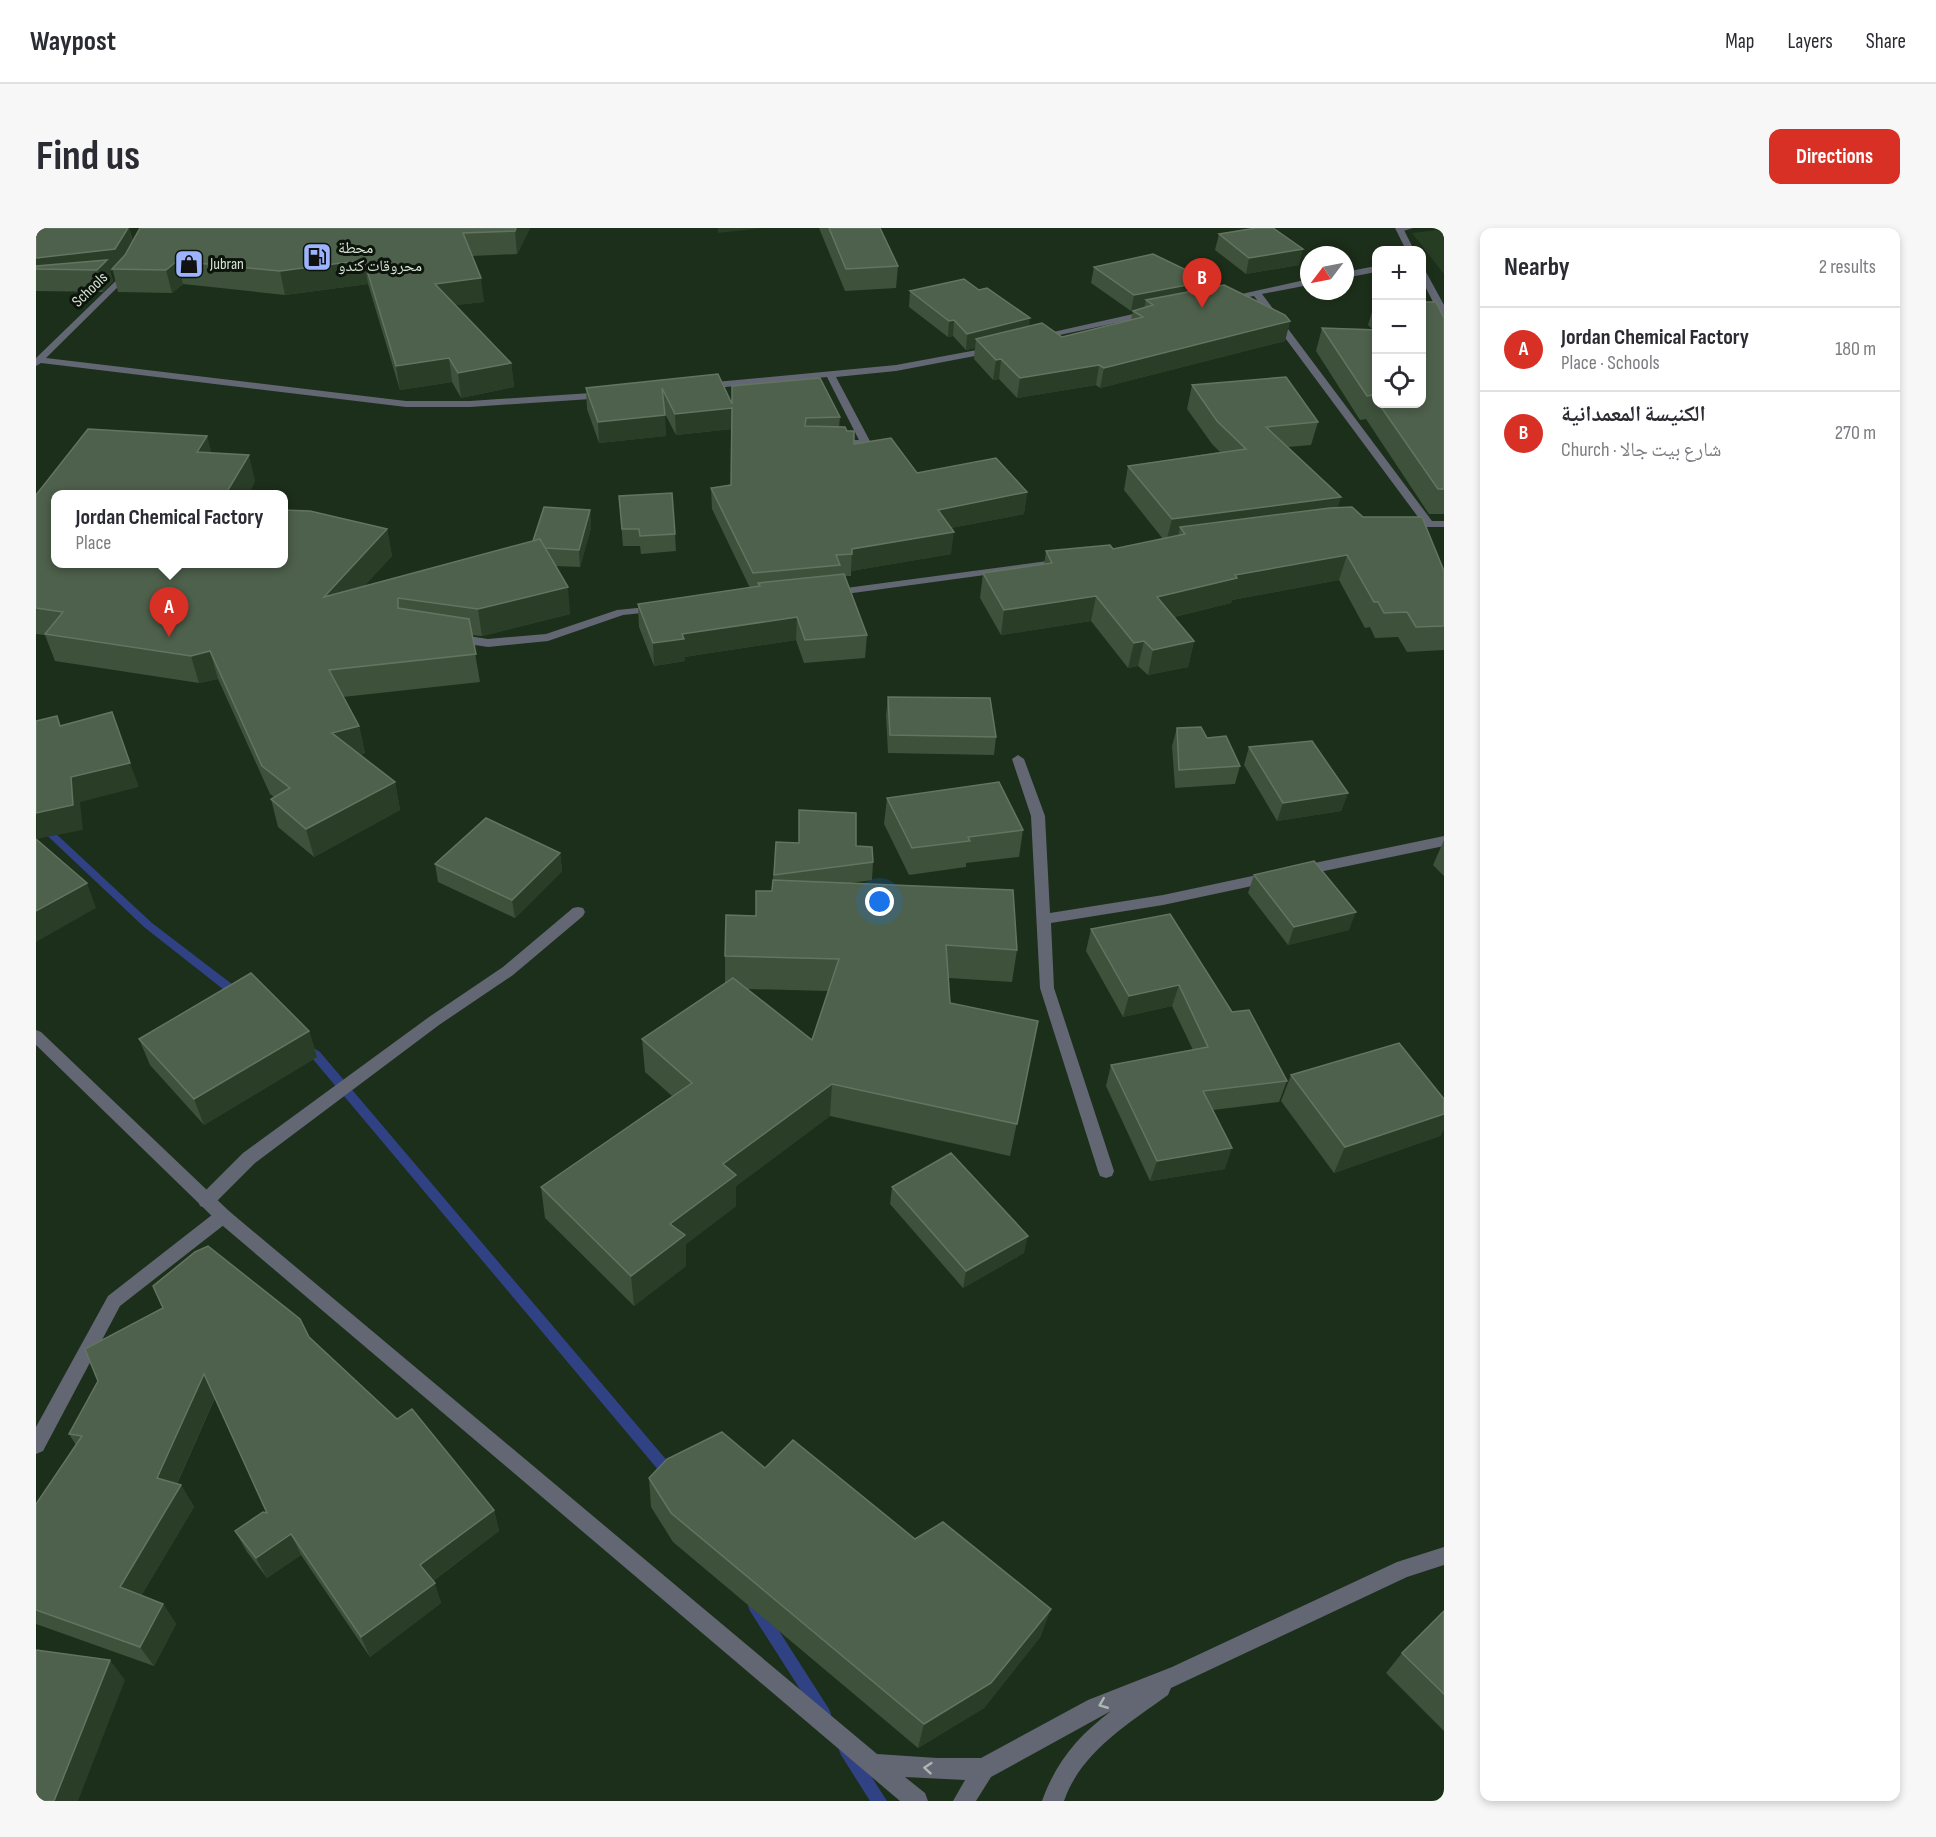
<!DOCTYPE html>
<html lang="en">
<head>
<meta charset="utf-8">
<style>
	body { margin:0; font-family:"Sofia Sans Condensed","Noto Naskh Arabic",sans-serif; background:#f7f7f7; color:#2b2b33 }
	.controls { position:absolute; right:18px; top:18px; display:grid; overflow:hidden; border-radius:12px; box-shadow:0 3px 9px #0003 }
	.controls button { width:54px; height:54px; display:grid; place-items:center; padding:0; border:0; border-bottom:2px solid #e1e1e2; background:#fff; color:#2b2b33; font:30px sans-serif }
	.compass { position:absolute; left:1264px; top:18px; width:54px; height:54px; border-radius:50%; background:#fff; box-shadow:0 3px 9px #0003; rotate:238deg }
	.you { position:absolute; left:844px; top:674px; width:21px; height:21px; margin:-15px; border:4px solid #fff; border-radius:50%; background:#1a73e8; box-shadow:0 0 0 9px #1a73e833 }
	.badge { display:grid; place-items:center; width:39px; height:39px; border-radius:50%; background:#d93025; color:#fff; font-size:20px; font-weight:700 }
	.pin { position:absolute; translate:-50% -50px; filter:drop-shadow(0 2px 3px #0008) }
	.pin::after { content:''; position:absolute; top:32px; width:21px; height:18px; background:inherit; clip-path:polygon(0 0,100% 0,50% 100%) }
	.popup { position:absolute; left:15px; top:262px; width:237px; height:78px; box-sizing:border-box; display:grid; place-content:center; border-radius:12px; background:#fff; filter:drop-shadow(0 2px 4px #0005); font-size:20px; white-space:nowrap; color:#7c7c81 }
	.popup b { font-size:22px; color:#2b2b33 }
	.popup::after { content:''; position:absolute; left:50%; top:100%; margin-left:-12px; border:12px solid transparent; border-top-color:#fff }
	.list { margin:0; padding:0; list-style:none }
	h2 { display:flex; justify-content:space-between; align-items:center; height:78px; margin:0; padding:0 24px; font-size:26px }
	h2 small { font-size:20px; font-weight:400; color:#7c7c81 }
	.list li { display:grid; grid-template-columns:39px 1fr auto; gap:18px; align-items:center; box-sizing:border-box; height:84px; padding:0 24px; border-top:2px solid #e1e1e2 }
	.list b { display:block; font-size:22px; white-space:nowrap }
	.list p { margin:0; font-size:20px; white-space:nowrap; color:#7c7c81 }
	.list em { font-size:20px; font-style:normal; color:#7c7c81 }
	.icon { flex:none; width:33px; height:33px; fill:none; stroke:currentColor; stroke-width:2; stroke-linecap:round; stroke-linejoin:round }
	.map { position:relative; flex:none; width:1408px; height:1573px; overflow:hidden; border-radius:12px }
	header { display:flex; align-items:center; gap:36px; box-sizing:border-box; height:84px; padding:0 30px; background:#fff; border-bottom:2px solid #e1e1e2 }
	header strong { font-size:28px }
	nav { display:flex; gap:33px; margin-inline-start:auto; font-size:21px }
	.intro { display:flex; align-items:center; justify-content:space-between; box-sizing:border-box; height:144px; padding:0 36px }
	h1 { margin:0; font-size:42px }
	.button { padding:15px 27px; border-radius:12px; background:#d93025; color:#fff; font-size:21px; font-weight:700 }
	main { display:flex; gap:36px; padding:0 36px }
	aside { flex:1; background:#fff; border-radius:12px; box-shadow:0 3px 9px #0003 }
	.map>svg:first-child { display:block }
	.built { fill:#263d23 }
	.lines { fill:none; stroke-linecap:round; stroke-linejoin:round }
	.stream { fill:#304184; fill-rule:evenodd }
	.service { fill:#626773; fill-rule:evenodd }
	.minor { fill:#626773; fill-rule:evenodd }
	.tertiary { fill:#626773; fill-rule:evenodd }
	.wall { fill:#3d513b; fill-rule:evenodd }
	.shaded-wall { fill:#293d27 }
	.building { fill:#4e614c; stroke:#637561; stroke-width:1.5 }
	.oneway { stroke:#adb7b2 }
	.labels { text-anchor:middle; dominant-baseline:central; stroke-width:6; stroke-linejoin:round; paint-order:stroke }
	.far-poi-label { font-size:16px; fill:#d6e2d4; stroke:#0c140b; text-anchor:start }
	.far-street-label { font-size:16px; fill:#d6e2d4; stroke:#0c140b }
</style>
</head>
<body>
<header>
<strong>Waypost</strong>
<nav><a>Map</a><a>Layers</a><a>Share</a></nav>
</header>
<div class="intro"><h1>Find us</h1><a class="button">Directions</a></div>
<main>
<div class="map">
<svg width="1408" height="1573" viewBox="0 0 1408 1573">
	<rect width="100%" height="100%" fill="#1c2f1a"/>
	<path class="built" d="M1408 1V46L1376 5Z"/>
	<g class="lines">
		<path class="stream" d="M0 589 3 590 116 695 205 763 206 766 205 769H197L108 699 0 597Z
			M271 816 284 824 639 1242 641 1246 639 1250 634 1252 629 1250 276 830 266 820 267 817Z
			M719 1371 724 1373 793 1481 795 1486 793 1491 788 1493 783 1491 714 1383 712 1378 714 1373Z
			M810 1515 815 1517 851 1573H834L805 1527 803 1522 805 1517Z"/>
		<path class="service" d="M542 679 547 680 549 684 547 688 477 747 403 797 219 935 176 978 170 980 164 978 162 973 164 968 207 925 393 789 467 739 537 680Z"/>
		<path class="minor" d="M1360 0H1377L1364 4Z
			M1340 38V44L1309 50V44Z
			M94 39 98 42 97 44 10 130 370 173H434L570 164 575 167 570 170 434 179H370L5 135 0 138V130Z
			M1273 51V57L1226 66 1396 293H1408V299H1365V295L1385 293 1218 68 1188 74 1183 71Z
			M1115 82 1120 85 1118 87 1000 112 995 109Z
			M957 119 962 122 960 124 860 143 800 149 835 215C827 221 802 221 794 215L799 212H823L791 149 669 161 664 158 669 155 860 137Z
			M1026 331 1030 332V336L795 368 789 365 795 362Z
			M621 378 625 379V383L587 387 512 413 452 419 419 414 413 410 419 406 452 411 510 406 581 382Z
			M982 527 988 531 1009 588 1014 685 1127 667 1235 644 1242 649 1235 654 1127 677 1015 695 1018 760 1078 943 1076 948 1070 950 1064 948 1062 943 1004 760 995 588 976 531Z
			M1408 608V618L1264 648 1257 643 1264 638Z
			M187 981 193 983 195 988 193 993 84 1078 7 1223 0 1226V1199L72 1068 181 983Z"/>
		<path class="tertiary" d="M1359 0H1367L1378 22H1370Z
			M1386 41 1390 44 1408 77V89L1403 86 1386 52Z
			M0 802 5 804 193 983 841 1526 901 1530H945L1052 1472 1136 1439 1361 1334 1408 1319V1337L1371 1349 1135 1460 1132 1467C1092 1496 1045 1524 1028 1573H1006C1020 1534 1042 1508 1075 1483L955 1549 940 1573H917L929 1552 869 1549 889 1565 892 1573H864L181 993 0 817Z"/>
	</g>
	<path class="wall" d="M0 0H93L97 13 104 0H494L481 26 436 28 448 74 419 77 475 135 478 159 425 170 416 154 364 162 332 56 249 67 147 56 136 65 82 64 77 43H74L77 53 67 64 0 63Z
		M783 0H844L862 38 860 60 809 63Z
		M1183 6 1263 37 1210 46 1179 22Z
		M1058 39 1171 60 1254 93 1249 113 1064 160 1060 157 981 170 963 151 957 152 938 131 939 120 930 122 917 108 912 109 873 79 874 63 993 98 1026 109 1095 92 1097 83 1101 82 1095 83 1055 55Z
		M1339 74H1341V176H1386L1408 90V286H1393L1330 191 1324 192 1280 123 1286 100 1336 101 1332 97Z
		M682 146 696 176 804 189 803 199 818 216 881 245 991 264 988 286 915 300V326L815 343V348H809L831 407 829 430 768 435 760 412 648 429 649 433 618 438 603 399 602 376 714 360 676 281 675 260 695 257 696 201 640 207 628 184 630 208 563 215 551 181 550 160Z
		M1156 157 1282 194 1275 217 1252 219 1302 279 1327 289 1408 343V422L1371 424 1362 409 1339 410 1334 399 1329 400 1303 352 1196 372 1195 375 1138 389 1158 413 1152 439 1112 447 1102 438 1092 440 1055 393 965 407 944 370 947 345 1008 337 1010 323 1077 321 1127 311 1088 262 1092 238 1184 224 1176 216 1151 181Z
		M171 208 175 225 219 253 212 267H19L351 301 356 328 328 358 497 313 554 282 555 300 544 339 519 338 534 386 446 408 436 407 444 454 307 469 323 498 329 525 324 527 359 554 364 582 278 629 242 599 235 571 238 569 234 566 182 451 163 455 19 433 9 407 0 406V267Z
		M583 268 639 306 640 323 605 326 604 318H587Z
		M852 469 960 509 958 527 852 525 850 487Z
		M1141 500 1171 510 1204 538 1199 556 1139 560 1136 518Z
		M1213 519 1312 565 1305 583 1241 593 1208 537Z
		M851 570 987 602 983 629 930 635V639L873 647 848 596Z
		M1408 612V648L1397 637Z
		M740 614 820 618 837 634 836 652 815 655 981 722 976 754 913 750 914 775 1002 793 974 928 794 888 700 958V978L650 1016V1038L598 1078 509 990 505 959 636 868 609 844 606 811 689 755V728L720 688 736 663ZM712 761 792 763 776 812Z
		M524 625 526 643 479 690 402 654 399 636Z
		M1218 647 1313 702 1252 717 1212 665Z
		M1055 701 1196 784 1251 853 1243 874 1177 882 1189 941 1114 953 1070 858 1075 837 1157 822 1136 778 1087 789 1050 723Z
		M273 803 281 829 168 897 114 837 103 811Z
		M1255 847 1408 886V901L1404 908 1298 945 1245 873Z
		M856 959 988 1025 927 1060 854 976Z
		M273 1109 458 1282 463 1303 397 1353 405 1375 334 1429 265 1327 231 1350 211 1324 199 1303 231 1285 179 1170 141 1256 145 1257 158 1279 105 1368 127 1376 140 1396 118 1438 0 1396V1276L40 1217 33 1206Z
		M729 1240 879 1311 1005 1408 948 1480 882 1520 637 1314 615 1279 613 1250Z
		M1408 1383V1503L1350 1445 1366 1425Z"/>
	<path class="shaded-wall" d="M92 0H93L98 20 76 41 77 43H74L77 53 67 64 61 42 0 41V30Z
		M480 0H494L481 26 479 3Z
		M682 0H727L682 5Z
		M1267 21 1263 37 1210 46 1213 30Z
		M328 32 332 56 249 67 244 43Z
		M141 33 147 56 136 65 130 42Z
		M445 50 448 74 402 79 399 56Z
		M1173 53 1169 69 1117 77 1110 72 1108 81 1095 83 1098 67Z
		M994 90 992 106 940 111 939 120 930 122 931 106Z
		M918 92 917 108 912 109 913 93Z
		M1254 93 1249 113 1064 160 1068 140Z
		M413 130 416 154 364 162 360 138Z
		M965 131 963 151 957 152 960 132Z
		M475 135 478 159 425 170 422 145Z
		M1063 137 1060 157 981 170 984 150Z
		M696 180V201L640 207 639 186Z
		M629 187 630 208 563 215 562 194Z
		M171 208 178 234 161 224Z
		M213 227 219 253 212 267H189Z
		M991 264 988 286 899 303 902 282Z
		M1305 269 1298 293 1144 299 1141 313 1130 315 1136 291Z
		M554 282 555 300 544 339 543 322Z
		M351 301 356 328 294 396 288 369Z
		M918 304 915 326 815 343 816 321Z
		M1311 327 1303 352 1196 372 1195 375 1116 394 1121 369 1199 347Z
		M532 359 534 386 446 408 442 381Z
		M1060 368 1055 393 965 407 968 382Z
		M761 389 760 412 648 429 649 433 618 438 617 415 646 406Z
		M1108 413 1102 438 1092 440 1098 415Z
		M1158 413 1152 439 1112 447 1117 422Z
		M174 423 182 451 163 455 155 428Z
		M323 498 329 525 303 533 296 505Z
		M94 535 103 559 44 574 47 602 0 611V585L35 549Z
		M359 554 364 582 278 629 270 601Z
		M1312 565 1305 583 1241 593 1247 575Z
		M524 625 526 643 479 690 476 672Z
		M51 655 60 680 0 714V683Z
		M1320 684 1313 702 1252 717 1258 699Z
		M1143 757 1136 778 1087 789 1093 768Z
		M273 803 281 829 168 897 158 871Z
		M796 856 794 888 700 958V978L650 1016V1038L598 1078 595 1048 634 996 687 936Z
		M1408 886V901L1404 908 1298 945 1309 919Z
		M1196 920 1189 941 1114 953 1121 933Z
		M992 1008 988 1025 927 1060 930 1043Z
		M168 1146 179 1169 134 1271 121 1250Z
		M145 1257 158 1279 98 1380 84 1359Z
		M458 1282 463 1303 391 1357 384 1337Z
		M255 1306 265 1327 231 1350 220 1330Z
		M399 1355 405 1375 334 1429 325 1409Z
		M127 1376 140 1396 118 1438 104 1419Z
		M1015 1381 1005 1408 948 1480 882 1520 888 1496Z
		M74 1432 89 1452 42 1573H18Z"/>
	<path class="building" d="M0 0H92L79 21 0 30Z
		M104 0H480L479 3 427 5 445 50 399 56 475 135 422 145 413 130 360 138 328 32 244 43 141 33 130 42 76 41 89 27Z
		M793 0H844L862 38 810 41Z
		M1220 0H1237L1267 21 1213 30 1183 6Z
		M1117 26 1173 53 1098 67 1058 39Z
		M71 32 61 42 0 41V38Z
		M928 51 943 62 951 60 994 90 931 106 918 92 913 93 874 63Z
		M1188 57 1249 87 1254 93 1068 140 1063 137 984 150 965 131 960 132 940 111 1006 95 1026 109 1107 89 1097 83 1117 77 1110 72Z
		M1386 74H1400L1408 90V261H1402L1343 176H1386Z
		M1286 100 1341 102V172L1337 167 1331 168Z
		M682 146 696 176V158L784 150 804 189 770 190 769 198 809 199 811 203H818V216L855 210 881 245 960 230 991 264 902 282 918 304 816 321V326L800 327 804 337 717 345 675 260 695 257 696 180 639 186 626 160 629 187 562 194 550 160Z
		M1250 149 1282 194 1230 199 1305 269 1136 291 1092 238 1210 221 1181 193 1156 157Z
		M52 201 171 208 161 224 213 227 189 267H19V336H247V282L274 283 351 301 288 369 504 311 532 359 442 381 362 370V380L433 391 440 426 293 442 323 498 296 505 359 554 270 601 235 571 254 560 226 538 174 423 155 428 9 406 27 384 0 380V267Z
		M636 265 639 306 604 308 603 301H586L583 268Z
		M508 279 554 282 543 322 509 320 504 311 497 313Z
		M1316 279 1327 289H1386L1408 343V398L1380 399 1371 384 1348 385 1342 374H1338L1311 327 1199 347 1201 350 1121 369 1158 413 1117 422 1108 413 1098 415 1060 368 968 382 947 345 1016 335 1010 323 1074 317 1077 321 1149 306 1144 299 1294 280Z
		M808 346 831 407 769 412 761 389 646 406 648 411 617 415 602 376 724 358 722 355Z
		M852 469 954 470 960 509 854 507Z
		M76 484 94 535 35 549 37 577 0 585V493L21 488 24 498Z
		M1165 499 1171 510 1190 508 1204 538 1143 542 1141 500Z
		M1276 513 1312 565 1247 575 1213 519Z
		M963 554 987 602 932 609 934 613 876 620 851 570Z
		M763 582 820 585V618L836 619 837 634 738 647 740 614 763 615Z
		M450 590 524 625 476 672 399 636Z
		M0 611 51 655 0 683Z
		M1278 633 1320 684 1258 699 1218 647Z
		M737 652 977 662 981 722 910 717 914 775 1002 793 981 896 796 856 687 936 700 947 634 996 649 1007 595 1048 505 959 656 855 606 811 697 750 776 812 803 731 689 728 690 687 720 688V663H736Z
		M1134 686 1196 784 1213 782 1251 853 1167 863 1196 920 1121 933 1075 837 1172 819 1143 757 1093 768 1055 701Z
		M215 745 273 803 158 871 103 811Z
		M1363 815 1408 871V886L1309 919 1255 847Z
		M915 925 992 1008 930 1043 856 959Z
		M172 1018 264 1091 273 1109 361 1191 376 1181 458 1282 384 1337 399 1355 325 1409 255 1306 220 1330 199 1303 227 1284 231 1285 168 1146 121 1250 145 1257 84 1359 127 1376 104 1419 0 1382V1276L46 1208 33 1206 62 1153 49 1121 127 1080 117 1058 159 1024Z
		M686 1204 729 1240 757 1212 879 1311 907 1294 1015 1381 955 1455 888 1496 635 1285 613 1250 631 1231Z
		M1408 1383V1466L1366 1425Z
		M0 1422 74 1432 18 1573H0Z"/>
	<defs><path id="oneway-chevron" d="M-2-3.5L2.5 0L-2 3.5" fill="none" stroke-width="1.6" stroke-linecap="round" stroke-linejoin="round" transform="scale(1.5)"/></defs>
	<g class="oneway">
		<use href="#oneway-chevron" transform="translate(1067 1476) rotate(158)"/>
		<use href="#oneway-chevron" transform="translate(892 1540) rotate(-175)"/>
	</g>
	<defs>
		<g id="fuel-square" transform="scale(1.5)"><rect x="-9" y="-9" width="18" height="18" rx="4" fill="#9cb4fd" stroke="#0c140b"/><path d="M-5.5-6h7V0h2V4h1.3V-2.5L3-4.5l.8-.8L6-3V5H2.5V1h-1V6h-7ZM-4.2-4.7v3.2H.2V-4.7Z" fill="#111"/></g>
		<g id="shop-square" transform="scale(1.5)"><rect x="-9" y="-9" width="18" height="18" rx="4" fill="#9cb4fd" stroke="#0c140b"/><path d="M-5-2.5h2.3a2.7 3.5 0 0 1 5.4 0H5L5.5 6h-11ZM-1.5-2.5h3a1.5 2.3 0 0 0-3 0Z" fill="#111"/></g>
	</defs>
	<g fill-rule="evenodd">
		<use href="#fuel-square" x="281" y="29"/>
		<use href="#shop-square" x="153" y="36"/>
	</g>
	<g class="labels">
		<g class="far-poi-label">
			<text x="302" y="20">محطة<tspan x="302" dy="18">محروقات كندو</tspan></text>
			<text x="174" y="36">Jubran</text>
		</g>
		<g class="far-street-label">
			<text transform="translate(54 62) rotate(-44)">Schools</text>
		</g>
	</g>
</svg>
<div class="controls">
<button>+</button>
<button>−</button>
<button><svg class="icon" aria-label="locate" viewBox="0 0 24 24"><circle cx="12" cy="12" r="6"/><path d="M12 2v4M12 18v4M2 12h4M18 12h4"/></svg></button>
</div>
<svg class="compass" viewBox="-18 -18 36 36"><path d="M0-13l5 13h-10z" fill="#e53935"/><path d="M0 13l5-13h-10z" fill="#7c7c81"/></svg>
<div class="you"></div>
<div class="pin badge" style="left:133px;top:409px">A</div>
<div class="popup"><b>Jordan Chemical Factory</b>Place</div>
<div class="pin badge" style="left:1166px;top:80px">B</div>
</div>
<aside>
<h2>Nearby<small>2 results</small></h2>
<ul class="list">
<li><span class="badge">A</span><div><b>Jordan Chemical Factory</b><p>Place · Schools</p></div><em>180 m</em></li>
<li><span class="badge">B</span><div><b>الكنيسة المعمدانية</b><p>Church · شارع بيت جالا</p></div><em>270 m</em></li>
</ul>
</aside>
</main>
</body>
</html>
